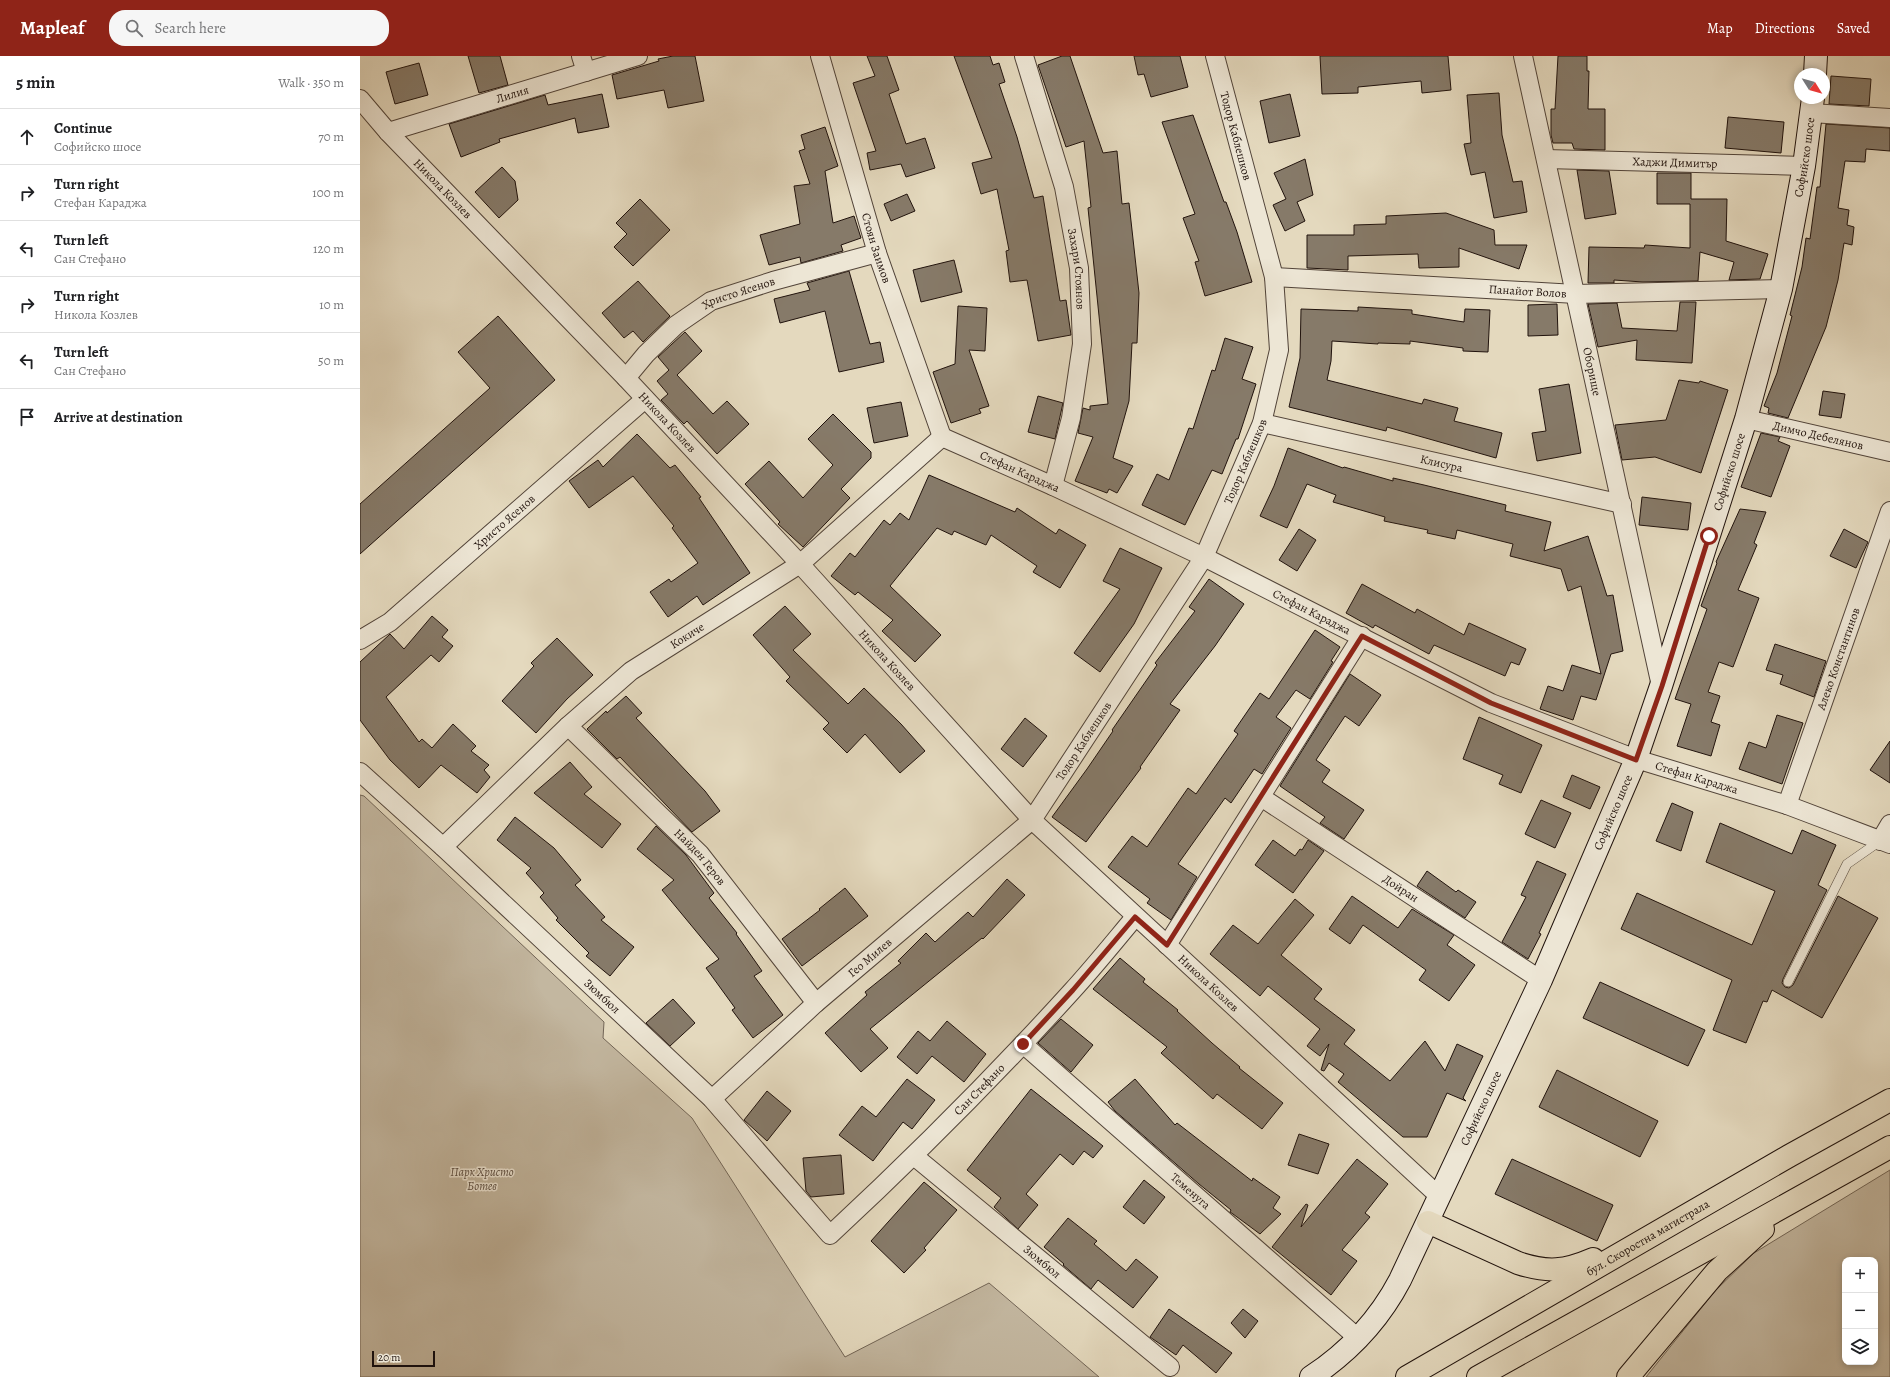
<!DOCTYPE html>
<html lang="en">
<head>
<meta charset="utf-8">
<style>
	body { margin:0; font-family:Alegreya,serif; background:#f6f6f6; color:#202124 }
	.controls { position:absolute; right:12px; bottom:12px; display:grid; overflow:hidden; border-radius:8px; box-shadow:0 2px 6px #0003 }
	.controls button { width:36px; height:36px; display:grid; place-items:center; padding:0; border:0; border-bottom:1px solid #e0e0e0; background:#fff; color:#202124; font:20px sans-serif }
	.compass { position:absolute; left:1434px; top:12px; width:36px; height:36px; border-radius:50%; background:#fff; box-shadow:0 2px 6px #0003; rotate:127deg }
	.scale { position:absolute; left:12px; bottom:10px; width:63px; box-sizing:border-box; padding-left:4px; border:2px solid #21130d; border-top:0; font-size:11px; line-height:14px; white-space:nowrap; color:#21130d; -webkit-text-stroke:3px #ede6d5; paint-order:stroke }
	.stop { position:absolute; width:12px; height:12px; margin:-9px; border:3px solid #8f2418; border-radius:50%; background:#fff }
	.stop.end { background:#8f2418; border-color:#fff; box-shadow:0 1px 4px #0008 }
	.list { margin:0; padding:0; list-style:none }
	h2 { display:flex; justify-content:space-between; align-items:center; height:52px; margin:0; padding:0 16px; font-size:17px }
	h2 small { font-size:13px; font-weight:400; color:#757577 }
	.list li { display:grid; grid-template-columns:26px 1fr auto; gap:12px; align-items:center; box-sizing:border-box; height:56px; padding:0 16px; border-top:1px solid #e0e0e0 }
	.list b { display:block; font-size:15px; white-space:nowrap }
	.list p { margin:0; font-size:13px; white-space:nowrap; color:#757577 }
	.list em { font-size:13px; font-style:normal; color:#757577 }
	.icon { flex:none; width:22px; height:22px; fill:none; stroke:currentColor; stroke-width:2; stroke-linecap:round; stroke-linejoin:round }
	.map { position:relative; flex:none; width:1530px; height:1321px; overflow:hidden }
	header { display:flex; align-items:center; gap:24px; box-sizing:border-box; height:56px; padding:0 20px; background:#8f2418; color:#fff }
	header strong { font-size:19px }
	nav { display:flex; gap:22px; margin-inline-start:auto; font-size:14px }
	.search { width:280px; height:36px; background:#f6f6f6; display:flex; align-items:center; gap:10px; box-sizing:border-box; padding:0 14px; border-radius:16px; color:#757577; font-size:15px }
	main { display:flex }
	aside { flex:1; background:#fff }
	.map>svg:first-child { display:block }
	.green { fill:#c3b7a0; stroke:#726556; fill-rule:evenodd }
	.building { fill:#867a69; stroke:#21130d }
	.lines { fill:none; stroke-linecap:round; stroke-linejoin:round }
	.lane-casing { stroke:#524439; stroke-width:10 }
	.street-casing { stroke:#524439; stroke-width:20 }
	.secondary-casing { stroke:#21130d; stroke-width:24 }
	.highway-casing { stroke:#21130d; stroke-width:24 }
	.lane { stroke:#ede6d5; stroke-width:9 }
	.street { stroke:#ede6d5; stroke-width:18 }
	.secondary { stroke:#ede6d5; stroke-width:22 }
	.highway { stroke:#e4d9be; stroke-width:22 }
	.route { stroke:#8f2418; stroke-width:5 }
	.labels { text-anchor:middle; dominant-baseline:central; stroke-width:3; stroke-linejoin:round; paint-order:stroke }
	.street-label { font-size:12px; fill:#21130d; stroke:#ede6d5 }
	.park-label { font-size:12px; font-style:italic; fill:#5a4c40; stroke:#ede6d5 }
</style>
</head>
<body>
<header>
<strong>Mapleaf</strong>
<div class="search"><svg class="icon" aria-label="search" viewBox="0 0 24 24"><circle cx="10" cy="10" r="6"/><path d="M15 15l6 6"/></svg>Search here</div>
<nav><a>Map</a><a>Directions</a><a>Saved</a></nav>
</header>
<main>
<aside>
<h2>5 min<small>Walk · 350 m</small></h2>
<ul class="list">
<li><svg class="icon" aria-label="ahead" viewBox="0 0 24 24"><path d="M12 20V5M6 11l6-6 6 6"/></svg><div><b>Continue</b><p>Софийско шосе</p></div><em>70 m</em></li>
<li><svg class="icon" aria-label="right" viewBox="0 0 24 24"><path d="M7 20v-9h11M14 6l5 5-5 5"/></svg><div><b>Turn right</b><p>Стефан Караджа</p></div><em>100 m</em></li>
<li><svg class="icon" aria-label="left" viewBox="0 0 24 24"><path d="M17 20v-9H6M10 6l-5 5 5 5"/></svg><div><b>Turn left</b><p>Сан Стефано</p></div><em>120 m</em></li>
<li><svg class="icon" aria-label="right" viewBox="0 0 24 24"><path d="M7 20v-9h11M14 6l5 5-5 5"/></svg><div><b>Turn right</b><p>Никола Козлев</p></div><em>10 m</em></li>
<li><svg class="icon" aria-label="left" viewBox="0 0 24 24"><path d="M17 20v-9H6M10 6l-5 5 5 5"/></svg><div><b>Turn left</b><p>Сан Стефано</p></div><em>50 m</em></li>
<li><svg class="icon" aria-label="arrive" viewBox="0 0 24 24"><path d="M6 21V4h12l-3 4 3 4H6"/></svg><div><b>Arrive at destination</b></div></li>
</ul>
</aside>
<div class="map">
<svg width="1530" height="1321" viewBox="0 0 1530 1321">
	<rect width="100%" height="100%" fill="#e4d9be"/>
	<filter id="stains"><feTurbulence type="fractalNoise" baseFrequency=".005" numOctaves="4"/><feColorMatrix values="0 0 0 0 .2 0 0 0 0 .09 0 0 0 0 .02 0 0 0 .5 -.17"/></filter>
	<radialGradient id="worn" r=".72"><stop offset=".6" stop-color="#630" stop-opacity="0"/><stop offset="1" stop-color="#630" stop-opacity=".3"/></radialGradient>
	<path class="green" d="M0 739 4 740 244 966 243 982 332 1062 485 1301 629 1227 739 1321H0Z
		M1530 1114V1321H1286L1355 1235 1394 1197ZM1485 1204H1515V1306H1485Z"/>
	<path class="building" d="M108 0H140L148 29 119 37Z
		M313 0H335L344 45 308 52 304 34 257 43 252 19 299 5 298 3Z
		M507 0H527L539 34 529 38 546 88 565 82 575 112 546 121 541 108 510 114 507 97 516 95 493 27 515 20Z
		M594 0H630L633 9 639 7 645 26 639 28 657 81 674 142 683 140 700 245 706 244 711 279 678 285 667 224 650 226 646 195 649 194 637 133 621 138 612 107 632 102Z
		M702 0H710L743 97 757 95 762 148 769 147 779 237 777 287H772L769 345 753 402 773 410 757 437 749 433 747 437 715 425 733 381 718 377 723 352 730 354V350L748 348 728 152 731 151 724 85 706 91 678 9Z
		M774 0H820L828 31 791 41 784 18 778 19Z
		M960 0H1088L1091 34 1062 37 1061 25 998 31V37L962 38Z
		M1198 0H1227V15H1229L1228 53H1245V94L1214 93 1212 87H1193L1191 79V53H1195Z
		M59 7 68 39 35 48 26 16Z
		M1471 20 1511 23 1509 50 1469 48Z
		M1139 37 1142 79 1153 126 1162 125 1167 156 1134 162 1125 116 1111 119 1104 88 1111 87 1107 39Z
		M242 38 249 71 218 77 215 62 139 83 140 86 101 101 89 68 185 39 188 49Z
		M930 38 940 80 909 87 900 45Z
		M833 59 864 146H866L877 176 892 226 845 240 835 206 839 205 823 162 835 158 802 66Z
		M1368 61 1424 66 1421 97 1365 92Z
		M1466 68 1530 72V95L1506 93 1505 106 1485 105 1478 152 1489 154 1487 169 1494 171 1492 189 1484 187 1478 224 1466 271 1428 362 1408 357 1409 352 1404 350 1417 317 1432 260 1430 259 1442 211 1446 182 1450 183 1457 131H1460Z
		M465 71 478 110 465 115 473 167 494 160 501 182 481 189 483 195 441 207 440 201 409 209 400 179 440 168 434 130 450 128 439 95 445 93 441 79Z
		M945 103 953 139 937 146 945 165 925 175 913 149 926 143 914 117Z
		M142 111 155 125 158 144 139 162 115 136Z
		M1217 114 1249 115 1256 158 1225 163Z
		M1297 117H1331V143H1367L1366 185 1408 198 1400 223 1369 224 1374 206 1340 196 1338 225 1283 226 1254 224V227H1228L1229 191 1284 192 1285 189 1330 192V148H1297Z
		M547 138 555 155 531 165 524 148Z
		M280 143 310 174 273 210 254 191 267 178 256 167Z
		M1086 157 1134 174 1135 189H1167L1159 213 1099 192V211L1059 212 1058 198 988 200V214L947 212V179H994V169L1026 168V160Z
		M594 204 602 236 561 246 553 214Z
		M489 215 510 288 520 286 524 306 479 316 465 255 420 267 414 243 450 234 447 227Z
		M278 225 310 260 283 286 273 275 264 282 242 257Z
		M1320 246H1336L1332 307 1276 304 1277 284 1238 291 1228 248 1257 247 1262 272 1317 275Z
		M1197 248 1198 279 1168 280V249Z
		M598 250 627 252 625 295 609 294 629 350 619 353 621 357 591 367 573 316 595 308Z
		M998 251 1052 254V258L1104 266 1105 253 1130 254 1128 296 1103 295V292L1050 285V288L1018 287V288L972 285 971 305 967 324 1062 348 1064 343 1098 352 1094 365 1142 377 1136 402 1027 371 1026 375 929 351 940 302 941 253 998 255Z
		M138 260 195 324 0 498V448L130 332 98 296Z
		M325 276 342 295 317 319 353 358 367 345 389 368 357 398 327 365 324 368 301 344 308 338 297 325 309 314 298 301Z
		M865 282 893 291 882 323 896 328 878 383H876L862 418 852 414 825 469 782 449 797 418 809 424 829 372 833 373 852 314 855 315Z
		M1319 324 1339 327 1340 325 1368 334 1341 417 1295 401 1262 404 1255 369 1306 364Z
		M1209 328 1221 397 1177 405 1172 377 1186 375 1179 333Z
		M1463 335 1485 338 1481 362 1459 359Z
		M678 340 703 347 695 383 668 376Z
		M541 346 548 380 514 387 507 352Z
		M473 358 511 396V402L481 433 490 442 443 491 418 468 420 466 385 428 409 405 443 442 473 409 448 383Z
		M1401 377 1420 381 1418 385 1430 390 1411 441 1381 431Z
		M277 378 310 412 315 409 341 441 339 442 390 517 343 549 337 540 308 561 290 536 309 523 311 526 338 507 312 472 314 470 273 420 229 452 209 425 238 404 243 411Z
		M928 392 983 412 984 411 1033 425V422L1064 429 1146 449 1145 455 1191 466 1184 495 1228 480 1247 540 1253 539 1263 595 1251 598 1236 644 1221 640 1213 664 1180 653 1188 630 1203 635 1212 609 1241 618 1221 530 1208 535 1201 513 1150 500 1153 488 1097 474 1095 483 1067 477 1068 474 1024 465 1025 461 973 446 976 439 947 428 927 472 900 460 914 430Z
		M569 419 655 456 657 452 696 478 699 473 726 489 700 532 673 516 677 510 631 479 626 489 594 475 592 479 577 472 530 530 581 579 555 606 522 575 533 564 498 536 495 539 471 520 490 497 495 501 524 464 530 469 540 457 549 464Z
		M1282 441 1331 447 1328 474 1279 469Z
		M1380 453 1406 456 1394 487 1397 489 1378 534 1399 542 1373 611 1359 606 1348 636 1360 640 1351 666 1360 669 1351 700 1317 690 1331 648 1315 643 1347 553 1341 550 1357 507 1356 506Z
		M939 473 956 484 937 515 919 504Z
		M1484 473 1508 486 1496 512 1470 500Z
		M760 492 802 512 774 568 740 616 714 597 760 533 743 525Z
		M849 523 884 548 855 590 810 648 820 654 780 711 781 712 726 786 692 761 727 713 753 675 752 674 797 609 795 607 835 555 829 551Z
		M1002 528 1055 557 1057 553 1104 579 1109 567 1166 593 1159 609 1151 606 1145 620 1074 589 1069 598 1015 569 1013 572 986 557Z
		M425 550 451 578 433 594 488 648 504 632 541 668 565 695 540 717 505 678 487 697 463 673 469 667 426 625 430 621 393 579Z
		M72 560 88 574 82 581 93 590 79 606 71 599 26 641 59 686 62 683 72 692 93 668 116 690 111 695 129 709 124 714 130 721 117 737 81 709 59 732 30 704 0 664V606L30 578 44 593Z
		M955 574 980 591 971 605 973 606 950 643 936 634 916 661 931 672 902 718 894 713 871 747 865 742 818 808 837 821 811 864 787 847 790 843 748 811 772 780 787 791 828 732 836 738 878 678 874 675 900 637 909 643Z
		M197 582 233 619 207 643 176 677 142 645 174 610 171 607Z
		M1415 588 1466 605 1454 641 1420 628 1423 619 1406 614Z
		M990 618 1021 639 999 670 985 660 956 704 970 714 962 726 1004 754 984 783 960 767 965 761 920 730Z
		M266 640 282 657 276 662 345 735 360 755 332 776 260 701 257 703 227 673 246 655 247 657Z
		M1417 659 1443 667 1422 728 1379 713 1389 686 1406 692Z
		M1119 661 1182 689 1161 737 1139 728 1143 719 1103 703Z
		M665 662 687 680 663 711 641 693Z
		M1530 685V727L1510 714Z
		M210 706 232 731 224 738 261 768 242 792 174 737Z
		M1212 719 1240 731 1230 753 1203 741Z
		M1181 744 1211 757 1195 792 1165 778Z
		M1312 747 1333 756 1321 795 1296 785Z
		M155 761 194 792 221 824 215 829 245 861 241 864 274 891 250 920 226 900 229 897 196 864 198 862 180 841 184 837 166 817 171 812 137 784Z
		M1360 767 1432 798 1442 774 1476 789 1458 829 1467 834 1423 923 1422 927 1425 931 1429 932 1433 929 1478 840 1518 862 1462 962 1412 934 1407 946 1403 945 1386 987 1353 974 1372 924 1261 873 1277 837 1392 889 1415 835 1346 806Z
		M296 770 326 799 354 837 349 842 377 877 376 878 402 915 394 920 423 959 393 982 372 954 375 952 346 912 359 903 302 834 314 824 277 793Z
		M913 784 935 800 940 793 942 794 948 784 964 795 933 837 895 809Z
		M1177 805 1206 818 1179 877 1181 878 1168 903 1142 886 1166 841 1161 839Z
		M1067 815 1096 836 1098 834 1116 846 1105 862 1057 830Z
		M647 823 665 839 623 883 622 882 510 973 528 992 501 1016 465 977 507 939 505 936 541 907 538 905 566 877 575 886 608 856 613 861Z
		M485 832 508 860 442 910 422 883 460 854 459 853Z
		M992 840 1038 872 1052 853 1094 879 1087 889 1115 909 1089 945 1059 924 1066 914 1003 869 990 888 969 873Z
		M935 843 954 859 921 899 962 933 954 943 995 974 984 988 1030 1025 1065 985 1085 1015 1097 988 1123 1000 1103 1042 1106 1045 1087 1037 1067 1081H1043L978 1026 984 1018 969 1007 964 1015 961 1014 969 988 960 1000 947 990 960 973 908 930 900 940 850 898 873 869 898 888Z
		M760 902 785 923 783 926 818 954 817 955 852 987 880 1011 879 1012 923 1047 902 1073 857 1038 853 1043 801 997 807 991 733 933Z
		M1240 926 1345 974 1328 1010 1223 962Z
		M313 943 335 967 310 990 286 967Z
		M701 963 733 989 711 1016 678 987Z
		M587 965 626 998 604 1026 572 1000 557 1018 537 1001 558 975 570 985Z
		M1197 1014 1298 1065 1280 1101 1179 1051Z
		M547 1023 575 1044 552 1073 543 1066 513 1105 479 1079 502 1050 516 1061Z
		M775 1023 815 1069 817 1067 892 1125 893 1122 920 1141 913 1152 921 1158 900 1178 873 1158 870 1156 871 1154 839 1128 755 1055 748 1046Z
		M671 1033 743 1090 733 1102 724 1095 713 1109 700 1098 666 1138 678 1149 658 1173 634 1151 641 1142 607 1114Z
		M407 1035 431 1055 407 1085 384 1064Z
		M939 1078 969 1088 958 1118 928 1109Z
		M481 1099 484 1138 451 1141 446 1135 443 1102Z
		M997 1103 1028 1128 1005 1157 1010 1161 982 1194 997 1205 971 1239 912 1191 946 1148 948 1149 941 1171Z
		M1152 1103 1253 1149 1237 1185 1135 1138Z
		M784 1124 805 1141 784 1168 763 1151Z
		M564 1126 597 1154 564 1192 566 1194 544 1217 511 1185Z
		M708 1162 737 1185 734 1188 766 1215 776 1203 798 1221 773 1252 738 1224 731 1233 703 1209 704 1208 684 1191Z
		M809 1253 872 1297 856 1317 823 1289 816 1299 790 1281Z
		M883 1253 898 1265 885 1282 871 1267Z"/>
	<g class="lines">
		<g class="lane-casing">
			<path id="lane" d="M1428 926 1487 808 1520 785"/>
		</g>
		<g class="street-casing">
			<g id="street">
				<path d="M221 0 226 16"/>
				<path id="s1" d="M460 0 517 197 582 381"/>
				<path id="s2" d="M664 0 704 131 719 212 722 288 711 362 693 430"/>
				<path id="s3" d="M1163 0 1301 630"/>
				<path id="s4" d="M0 43 28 76 266 322 440 508 672 764 1080 1141"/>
				<path d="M1451 57 1530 62"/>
				<path id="s5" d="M28 76 278 0"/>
				<path id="s6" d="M1186 103 1444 110"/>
				<path id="s7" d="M914 221 1216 238 1421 233"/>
				<path id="s8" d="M266 322 286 298 316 269 351 245 413 225 517 197"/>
				<path id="s9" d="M1386 363 1530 396"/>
				<path id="s10" d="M902 367 1262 448"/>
				<path id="s11" d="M582 381 693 430 844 501 1131 647 1276 703 1427 749 1530 788"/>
				<path id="s12" d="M0 584 30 566 285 343"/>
				<path id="s13" d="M208 670 340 798 456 947"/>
				<path id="s14" d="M0 716 83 791 352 1043 470 1179C554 1101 635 1020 712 935 734 911 754 886 775 861"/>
				<path id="s15" d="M901 741 1181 924"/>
				<path id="s16" d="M1427 749 1530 455"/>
				<path d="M1520 785 1530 768"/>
				<path id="s17" d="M83 791 208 670 271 615 440 508 582 381"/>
				<path d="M807 889 1002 580"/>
				<path id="s18" d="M663 988 999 1283"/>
				<path id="s19" d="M352 1043 456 947 672 764 844 501 902 367 919 294 914 221 855 0"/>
				<path id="s20" d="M554 1100 810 1311"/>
			</g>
		</g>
		<g class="secondary-casing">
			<g id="secondary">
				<path d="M1455 18 1456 0"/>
				<path id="s21" d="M951 1321C989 1296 1019 1264 1040 1224L1181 924 1276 703 1301 630 1386 363 1421 233 1444 110 1453 42"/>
			</g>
		</g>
		<g class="highway-casing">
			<g id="highway">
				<path d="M1068 1166 1158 1207C1188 1217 1205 1215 1233 1203"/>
				<path id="s22" d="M1047 1321 1429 1100 1530 1044"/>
				<path d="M1118 1321 1530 1091"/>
				<path d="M1268 1321 1357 1215 1403 1173"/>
			</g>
		</g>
		<use href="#lane" class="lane"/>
		<use href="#street" class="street"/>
		<use href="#secondary" class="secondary"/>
		<use href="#highway" class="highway"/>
	</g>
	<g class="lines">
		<path class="route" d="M663 988 713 934 775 861 807 889 1002 580 1131 647 1276 704 1302 630 1349 480"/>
	</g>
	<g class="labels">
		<g class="street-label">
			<text stroke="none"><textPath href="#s5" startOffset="130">Лилия</textPath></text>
			<text transform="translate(876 80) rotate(75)">Тодор Каблешков</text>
			<text stroke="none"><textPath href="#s21" startOffset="1331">Софийско шосе</textPath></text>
			<text stroke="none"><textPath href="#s6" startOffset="129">Хаджи Димитър</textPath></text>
			<text stroke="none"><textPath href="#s4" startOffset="122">Никола Козлев</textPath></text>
			<text stroke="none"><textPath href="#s1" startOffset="200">Стоян Заимов</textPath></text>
			<text stroke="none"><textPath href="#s2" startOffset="220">Захари Стоянов</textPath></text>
			<text stroke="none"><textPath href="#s7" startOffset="254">Панайот Волов</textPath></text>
			<text stroke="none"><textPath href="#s8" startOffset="144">Христо Ясенов</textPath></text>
			<text stroke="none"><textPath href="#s3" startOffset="323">Оборище</textPath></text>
			<text stroke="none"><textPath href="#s4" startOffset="446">Никола Козлев</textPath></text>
			<text stroke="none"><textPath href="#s9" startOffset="74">Димчо Дебелянов</textPath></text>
			<text stroke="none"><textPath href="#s19" startOffset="843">Тодор Каблешков</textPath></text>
			<text stroke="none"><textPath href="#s10" startOffset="184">Клисура</textPath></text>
			<text stroke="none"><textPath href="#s11" startOffset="85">Стефан Караджа</textPath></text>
			<text stroke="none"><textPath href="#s21" startOffset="1007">Софийско шосе</textPath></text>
			<text stroke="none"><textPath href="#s12" startOffset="187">Христо Ясенов</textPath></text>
			<text stroke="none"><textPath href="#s11" startOffset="409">Стефан Караджа</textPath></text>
			<text stroke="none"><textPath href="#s17" startOffset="324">Кокиче</textPath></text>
			<text stroke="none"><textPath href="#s16" startOffset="155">Алеко Константинов</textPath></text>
			<text stroke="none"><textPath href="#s4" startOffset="770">Никола Козлев</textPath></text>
			<text stroke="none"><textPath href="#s19" startOffset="519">Тодор Каблешков</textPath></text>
			<text stroke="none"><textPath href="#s11" startOffset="829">Стефан Караджа</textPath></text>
			<text stroke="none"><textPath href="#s21" startOffset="647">Софийско шосе</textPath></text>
			<text stroke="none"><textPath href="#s13" startOffset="186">Найден Геров</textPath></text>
			<text stroke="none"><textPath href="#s15" startOffset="167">Дойран</textPath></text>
			<text stroke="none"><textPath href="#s19" startOffset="212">Гео Милев</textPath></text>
			<text stroke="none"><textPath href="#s4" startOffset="1226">Никола Козлев</textPath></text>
			<text stroke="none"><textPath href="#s14" startOffset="330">Зюмбюл</textPath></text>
			<text stroke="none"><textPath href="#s14" startOffset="869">Сан Стефано</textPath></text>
			<text stroke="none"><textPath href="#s21" startOffset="323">Софийско шосе</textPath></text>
			<text stroke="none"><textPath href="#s18" startOffset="223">Теменуга</textPath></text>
			<text stroke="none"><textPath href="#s22" startOffset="278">бул. Скоростна магистрала</textPath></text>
			<text stroke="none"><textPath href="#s20" startOffset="166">Зюмбюл</textPath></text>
		</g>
		<g class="park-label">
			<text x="122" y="1116">Парк Христо<tspan x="122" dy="14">Ботев</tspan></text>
		</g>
	</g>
	<rect width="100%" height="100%" filter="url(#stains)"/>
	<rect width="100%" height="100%" fill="url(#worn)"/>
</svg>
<div class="controls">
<button>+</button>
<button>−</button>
<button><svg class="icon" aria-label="layers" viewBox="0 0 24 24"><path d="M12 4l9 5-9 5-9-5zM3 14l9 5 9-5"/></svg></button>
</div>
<svg class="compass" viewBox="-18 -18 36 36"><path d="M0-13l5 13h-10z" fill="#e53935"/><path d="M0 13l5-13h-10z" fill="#757577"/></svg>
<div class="scale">20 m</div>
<div class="stop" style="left:1349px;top:480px"></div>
<div class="stop end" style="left:663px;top:988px"></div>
</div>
</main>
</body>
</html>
